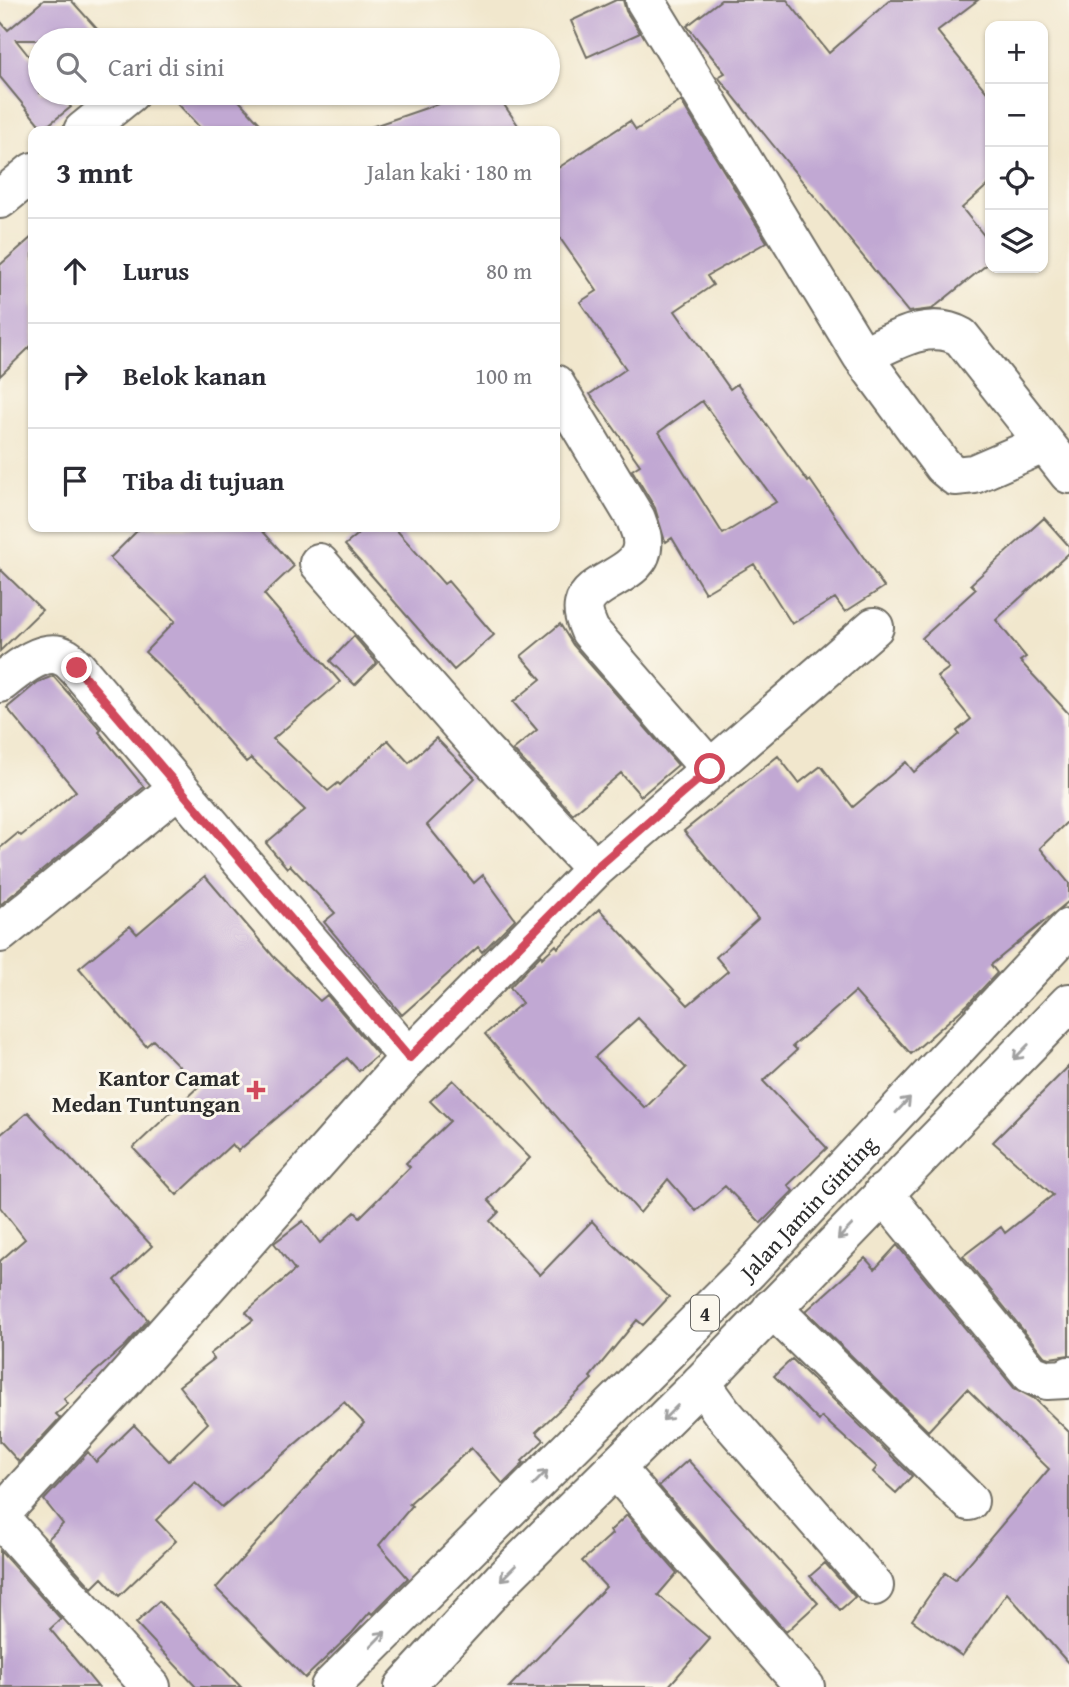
<!DOCTYPE html>
<html lang="id">
<head>
<meta charset="utf-8">
<style>
	body { margin:0; font-family:"Gentium Book Plus",serif; background:#f2f2f3; color:#2b2b33 }
	.controls { position:absolute; right:21px; top:21px; display:grid; overflow:hidden; border-radius:14px; box-shadow:0 2px 5px #0004 }
	.controls button { width:63px; height:63px; display:grid; place-items:center; padding:0; border:0; border-bottom:2px solid #e1e1e2; background:#fff; color:#2b2b33; font:35px sans-serif }
	.stop { position:absolute; width:21px; height:21px; margin:-16px; border:5px solid #d1495b; border-radius:50%; background:#fff }
	.stop.end { background:#d1495b; border-color:#fff; box-shadow:0 2px 7px #0008 }
	.list { margin:0; padding:0; list-style:none }
	h2 { display:flex; justify-content:space-between; align-items:center; height:91px; margin:0; padding:0 28px; font-size:30px }
	h2 small { font-size:23px; font-weight:400; color:#7c7c81 }
	.list li { display:grid; grid-template-columns:46px 1fr auto; gap:21px; align-items:center; box-sizing:border-box; height:105px; padding:0 28px; border-top:2px solid #e1e1e2 }
	.list b { display:block; font-size:26px; white-space:nowrap }
	.list em { font-size:23px; font-style:normal; color:#7c7c81 }
	.icon { flex:none; width:38px; height:38px; fill:none; stroke:currentColor; stroke-width:2; stroke-linecap:round; stroke-linejoin:round }
	.map { position:relative; flex:none; width:1069px; height:1687px; overflow:hidden }
	.search { position:absolute; background:#fff; box-shadow:0 2px 5px #0004; left:28px; top:28px; width:532px; height:77px; display:flex; align-items:center; gap:18px; box-sizing:border-box; padding:0 24px; border-radius:38px; color:#7c7c81; font-size:26px }
	.panel { position:absolute; background:#fff; box-shadow:0 2px 5px #0004; left:28px; top:126px; width:532px; height:406px; border-radius:14px }
	.map>svg:first-child { display:block }
	.building { fill:#c1a8d3; fill-rule:evenodd }
	.lines { fill:none; stroke-linecap:round; stroke-linejoin:round }
	.minor-casing { stroke:#706d64; stroke-width:42 }
	.highway-casing { stroke:#706d64; stroke-width:42 }
	.minor { stroke:#fff; stroke-width:38 }
	.highway { stroke:#fff; stroke-width:38 }
	.oneway { stroke:#a0a0a0 }
	.route { stroke:#d1495b; stroke-width:9 }
	.poi-dot { fill:#d1495b; stroke:#fbf7ec; stroke-width:2.5 }
	.labels { text-anchor:middle; dominant-baseline:central; stroke-width:6; stroke-linejoin:round; paint-order:stroke }
	.shield { fill:#fbf7ec; stroke:#696865; stroke-width:2 }
	.shield-label { font-size:21px; font-weight:bold; fill:#2b2b2b }
	.poi-label { font-size:23px; font-weight:bold; fill:#2b2b2b; stroke:#fbf7ec; text-anchor:end }
	.street-label { font-size:23px; fill:#2b2b2b; stroke:#fbf7ec }
</style>
</head>
<body>
<div class="map">
<svg width="1069" height="1687" viewBox="0 0 1069 1687">
	<rect width="100%" height="100%" fill="#fbf7ec"/>
	<filter id="ink" filterUnits="userSpaceOnUse"><feTurbulence type="fractalNoise" baseFrequency=".0143" numOctaves="2"/><feDisplacementMap in="SourceGraphic" scale="14" xChannelSelector="R" yChannelSelector="G"/><feConvolveMatrix kernelMatrix="1 2 1 2 8 2 1 2 1" color-interpolation-filters="sRGB"/></filter>
	<filter id="wash" filterUnits="userSpaceOnUse"><feTurbulence type="fractalNoise" baseFrequency=".00686" numOctaves="4" result="noise"/><feDisplacementMap in="SourceGraphic" scale="28" xChannelSelector="R" yChannelSelector="G"/><feGaussianBlur stdDeviation="1.57" result="paint"/><feColorMatrix in="noise" values="0 0 0 0 0 0 0 0 0 0 0 0 0 0 0 0 0 1.4 0 .05"/><feComposite in="paint" operator="in"/></filter>
	<g filter="url(#wash)">
		<rect width="100%" height="100%" fill="#f1e7cd"/>
		<g id="blocks">
			<path class="building" d="M44 0H71L107 40H16L40 70V93H59L71 107 43 129 0 77V21L8 30Z
				M616 0H623L626 11 640 33 587 57 571 21Z
				M721 0H787L829 53 890 0H978L937 31 990 96V183L962 208 990 243V262L932 309 908 312 718 77 725 73 687 26Z
				M168 93H232L267 131H203Z
				M470 93H496L522 131H372L371 127Z
				M681 101 767 242 707 276 713 285 675 311 730 389 737 384 808 482 810 480 884 587 845 612 835 598 792 624 754 564 705 593 672 538 666 542 664 538 655 508 632 470 640 465 590 394 626 369 580 302 597 291 555 231V170L630 121 636 130ZM702 401 776 502 723 534 659 432Z
				M33 236V344L0 376V265Z
				M1044 518 1069 546V553L996 620 1026 657 1020 661 1069 714V820L1040 848 1069 883V901L991 965 997 973 968 1004 911 1054 855 992 793 1046 797 1050 763 1081 827 1148 788 1185 793 1191 761 1223 725 1186 696 1211 668 1179 640 1213 485 1034 522 1003 510 987 541 955 542 958 556 945 558 948 599 909 688 1005 728 971 716 957 758 919 684 831 778 756 799 783 821 766 853 807 906 762 914 772 959 734 957 731 971 719 937 677 949 668 922 638 976 589 971 584ZM638 1018 686 1068 645 1108 595 1057Z
				M141 527H259L294 566 264 594 340 682 273 739 328 791 338 783 340 785 388 740 409 763 436 738 475 778 427 825 474 883 483 875 515 919 482 952 478 947 402 1015 324 922 335 913 290 865 287 868 266 843 305 810 251 758 246 762 179 685 145 652 175 621 110 558Z
				M367 527H394L444 584 448 581 494 635 454 670 345 545Z
				M0 569 42 610 0 651Z
				M560 624 573 645 678 765 641 796 621 773 573 814 513 750 537 730 513 702 541 679 521 656Z
				M354 636 377 663 355 685 330 661Z
				M53 676 101 730 99 732 144 787 0 905V848L18 833 21 836 76 791 7 708 38 682Z
				M205 876 273 956 320 1001 327 995 378 1055 359 1071 347 1058 238 1151 232 1144 177 1195 133 1148 199 1086 153 1040 146 1046 79 968 130 926 137 934Z
				M1069 1066V1355L1050 1358 1044 1356 963 1256 1001 1227 1005 1233 1053 1195 993 1142Z
				M453 1080 530 1158 488 1200 499 1212 490 1221 540 1275 592 1221 613 1244 669 1297 643 1325 637 1320 590 1377 592 1379 536 1432 544 1440 522 1461 524 1463 503 1484 471 1448 409 1504 412 1506 379 1545 408 1578 372 1614 370 1612 352 1633 305 1678 216 1588 364 1423 344 1402 222 1507 195 1482 156 1520 176 1541 119 1596 102 1578 92 1588 48 1539 63 1524 44 1500 88 1452 96 1462 134 1425 169 1461 208 1423 179 1386 214 1359 210 1354 253 1320 246 1312 295 1270 274 1243 303 1221 320 1243 355 1212 360 1217 410 1167 406 1163 450 1121 430 1101Z
				M28 1112 152 1246 115 1280 148 1320 126 1345 64 1399 68 1404 56 1414 60 1418 19 1462 0 1441V1261L25 1239 0 1207V1135Z
				M897 1245 1014 1388 1035 1399 1069 1432V1664L1007 1593 962 1656 912 1620 945 1573 955 1580 1049 1469 967 1389 928 1431 806 1311 865 1258 875 1269Z
				M792 1359 912 1476 896 1493 873 1472 877 1467 822 1417 819 1421 774 1376Z
				M688 1460 818 1603 786 1632 659 1486Z
				M627 1515 677 1573 658 1595 710 1639 668 1687H509L606 1587 582 1561 612 1534 610 1531Z
				M0 1551 61 1619 50 1629 98 1687H0Z
				M825 1563 855 1597 840 1610 810 1576Z
				M159 1601 241 1687H196L136 1623Z"/>
		</g>
	</g>
	<g filter="url(#ink)">
		<use href="#blocks" fill-opacity="0" stroke="#706d64" stroke-width="2"/>
		<g class="lines">
			<g class="minor-casing">
				<path id="minor" d="M645 0 862 356C891 343 928 318 961 337L1069 474
					M83 131 130 93
					M0 199 33 172
					M862 356 943 466 955 476 974 474 1043 444
					M555 384 636 519C638 526 642 533 642 540 647 576 590 578 584 605 582 614 587 623 590 631L710 769
					M319 563 478 745 595 869
					M0 683C15 671 44 646 64 657 69 659 73 664 77 668L409 1058 116 1389 0 1515
					M0 933 178 788
					M409 1058 595 869 874 627
					M883 1193 1031 1374 1047 1380 1066 1379 1069 1376
					M772 1308 969 1501
					M701 1383 722 1412 874 1586
					M615 1468 805 1687
					M0 1518 151 1687"/>
			</g>
			<g class="highway-casing">
				<g id="highway">
					<path id="s1" d="M330 1687 749 1270 1069 928"/>
					<path d="M404 1687 502 1580 701 1383 1069 1003"/>
				</g>
			</g>
			<use href="#minor" class="minor"/>
			<use href="#highway" class="highway"/>
		</g>
		<defs><path id="oneway-shaft" d="M-6 0H5M1.5-3L5.5 0L1.5 3" fill="none" stroke-width="1.6" stroke-linecap="round" stroke-linejoin="round" transform="scale(1.75)"/></defs>
		<g class="oneway">
			<use href="#oneway-shaft" transform="translate(1021 1052) rotate(134)"/>
			<use href="#oneway-shaft" transform="translate(903 1105) rotate(-47)"/>
			<use href="#oneway-shaft" transform="translate(845 1232) rotate(134)"/>
			<use href="#oneway-shaft" transform="translate(670 1413) rotate(135)"/>
			<use href="#oneway-shaft" transform="translate(540 1478) rotate(-45)"/>
			<use href="#oneway-shaft" transform="translate(508 1573) rotate(135)"/>
			<use href="#oneway-shaft" transform="translate(378 1639) rotate(-45)"/>
		</g>
	</g>
	<g class="lines" filter="url(#ink)">
		<path class="route" d="M77 668 409 1058 595 869 710 769"/>
	</g>
	<path class="poi-dot" d="M252.5 1079.5h7v7h7v7h-7v7h-7v-7h-7v-7h7z"/>
	<g class="labels">
		<rect class="shield" x="691" y="1295.5" width="28" height="35" rx="5"/>
		<g class="shield-label">
			<text x="705" y="1313">4</text>
		</g>
		<g class="poi-label">
			<text x="240" y="1077">Kantor Camat<tspan x="240" dy="26">Medan Tuntungan</tspan></text>
		</g>
		<g class="street-label">
			<text stroke="none"><textPath href="#s1" startOffset="677">Jalan Jamin Ginting</textPath></text>
		</g>
	</g>
</svg>
<div class="controls">
<button>+</button>
<button>−</button>
<button><svg class="icon" aria-label="locate" viewBox="0 0 24 24"><circle cx="12" cy="12" r="6"/><path d="M12 2v4M12 18v4M2 12h4M18 12h4"/></svg></button>
<button><svg class="icon" aria-label="layers" viewBox="0 0 24 24"><path d="M12 4l9 5-9 5-9-5zM3 14l9 5 9-5"/></svg></button>
</div>
<div class="stop" style="left:710px;top:769px"></div>
<div class="stop end" style="left:77px;top:668px"></div>
<div class="search"><svg class="icon" aria-label="search" viewBox="0 0 24 24"><circle cx="10" cy="10" r="6"/><path d="M15 15l6 6"/></svg>Cari di sini</div>
<section class="panel">
<h2>3 mnt<small>Jalan kaki · 180 m</small></h2>
<ul class="list">
<li><svg class="icon" aria-label="ahead" viewBox="0 0 24 24"><path d="M12 20V5M6 11l6-6 6 6"/></svg><div><b>Lurus</b></div><em>80 m</em></li>
<li><svg class="icon" aria-label="right" viewBox="0 0 24 24"><path d="M7 20v-9h11M14 6l5 5-5 5"/></svg><div><b>Belok kanan</b></div><em>100 m</em></li>
<li><svg class="icon" aria-label="arrive" viewBox="0 0 24 24"><path d="M6 21V4h12l-3 4 3 4H6"/></svg><div><b>Tiba di tujuan</b></div></li>
</ul>
</section>
</div>
</body>
</html>
